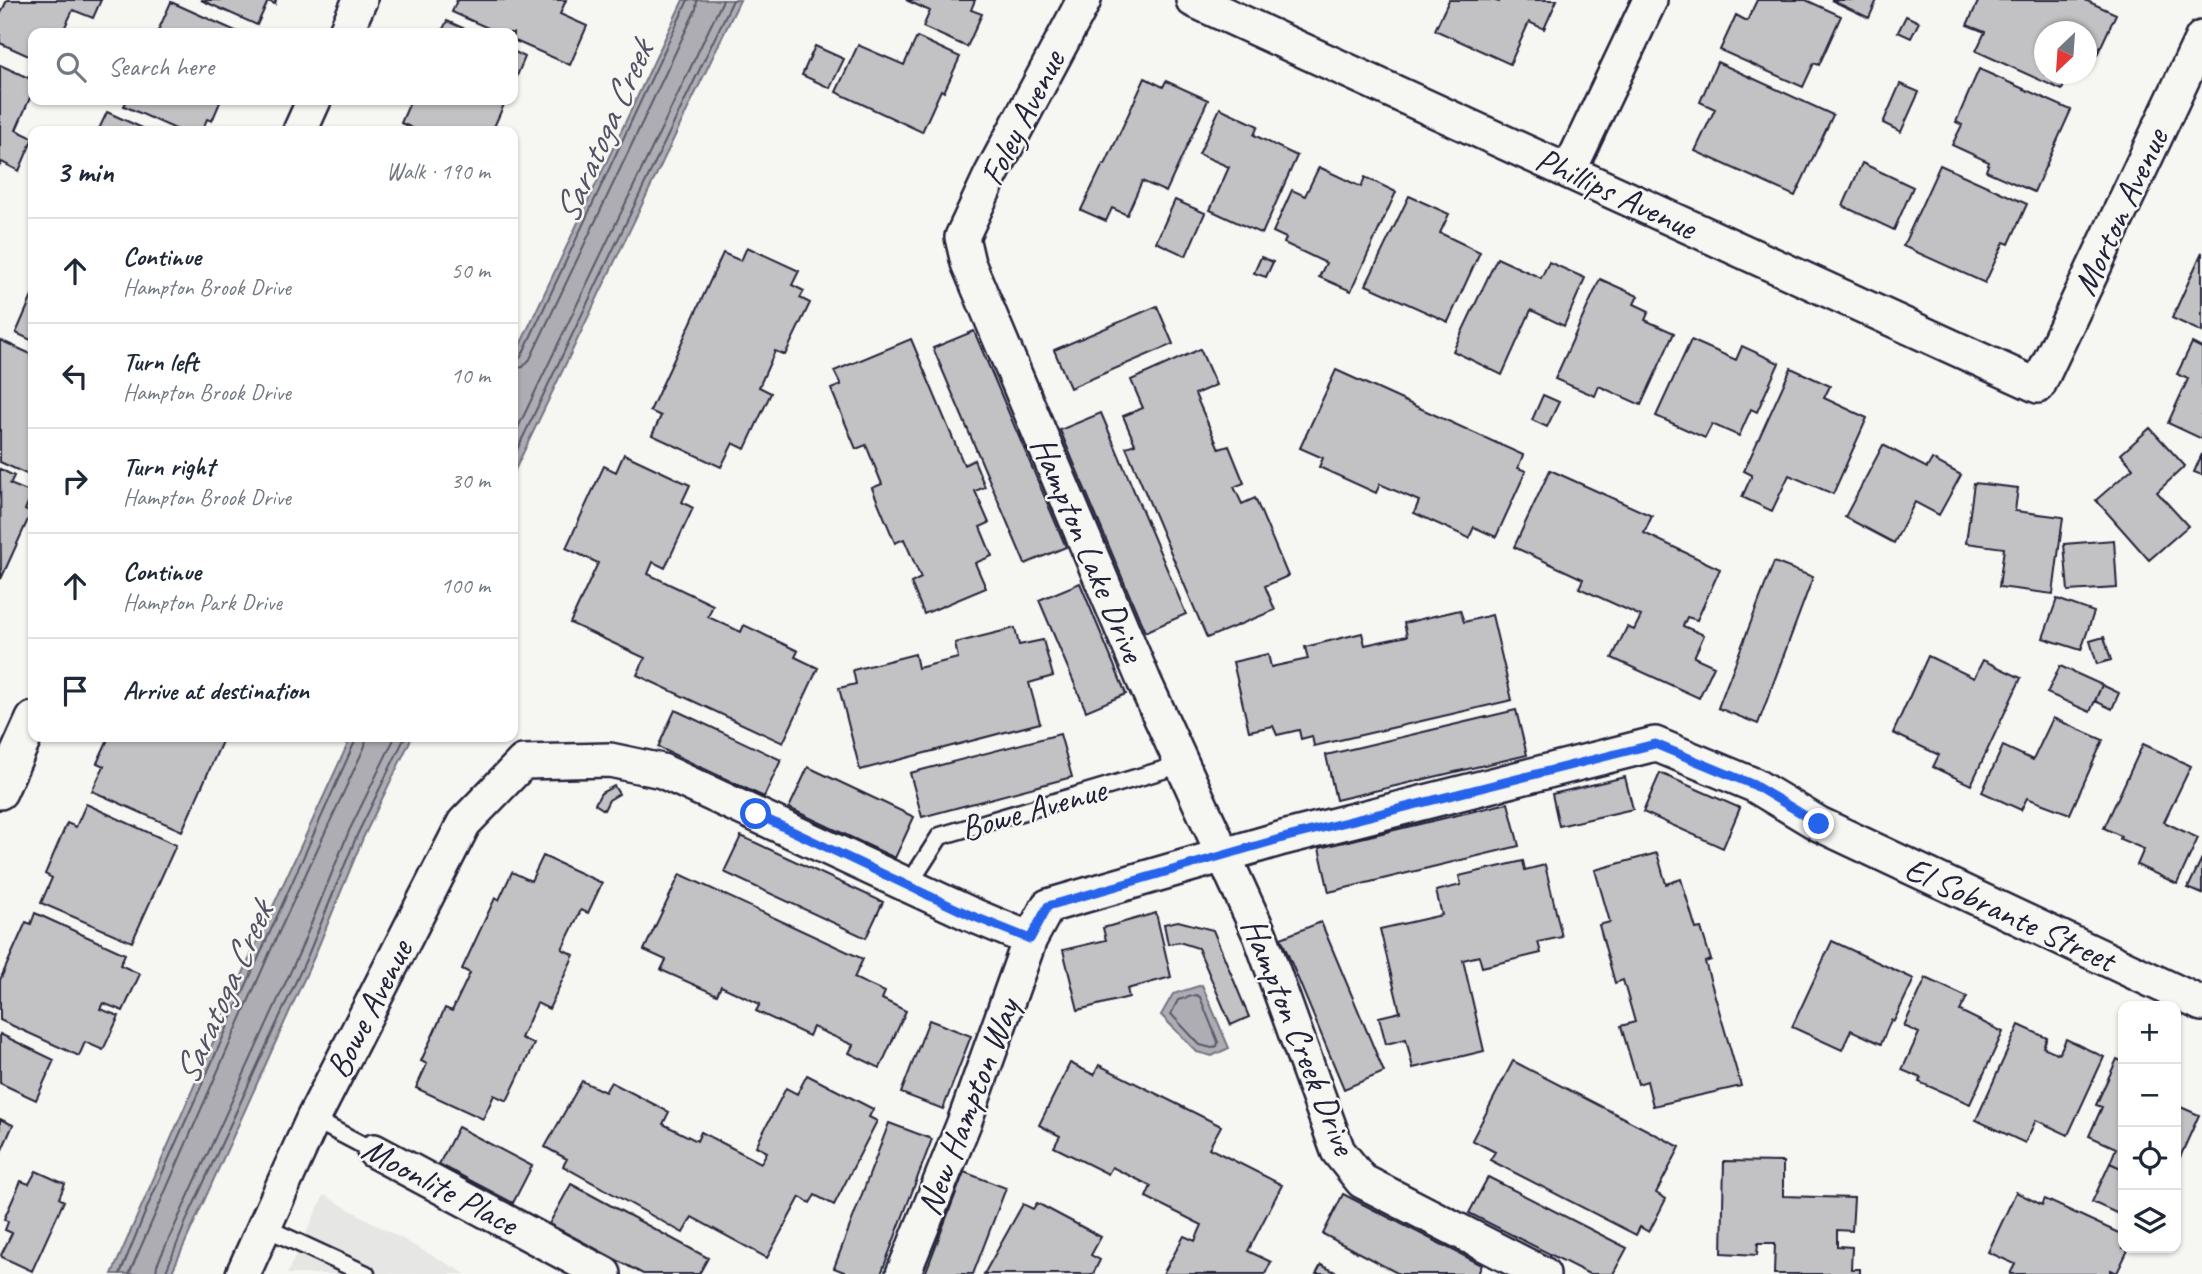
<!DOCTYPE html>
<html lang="en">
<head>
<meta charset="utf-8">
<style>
	body { margin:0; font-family:Caveat,sans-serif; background:#f2f2f3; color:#1f2937 }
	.controls { position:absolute; right:21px; bottom:21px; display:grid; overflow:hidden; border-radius:14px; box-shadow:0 2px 5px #0004 }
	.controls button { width:63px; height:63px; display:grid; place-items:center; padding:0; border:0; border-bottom:2px solid #e0e1e3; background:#fff; color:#1f2937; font:35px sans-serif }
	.compass { position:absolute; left:2034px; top:21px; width:63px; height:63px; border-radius:50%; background:#fff; box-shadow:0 2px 5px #0004; rotate:205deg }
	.stop { position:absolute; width:21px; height:21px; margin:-16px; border:5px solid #2563eb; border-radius:50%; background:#fff }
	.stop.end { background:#2563eb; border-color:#fff; box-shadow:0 2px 7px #0008 }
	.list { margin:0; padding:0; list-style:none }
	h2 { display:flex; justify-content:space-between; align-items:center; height:91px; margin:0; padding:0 28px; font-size:30px }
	h2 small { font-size:23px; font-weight:400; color:#747a83 }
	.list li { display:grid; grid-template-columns:46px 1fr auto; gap:21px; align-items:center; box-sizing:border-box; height:105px; padding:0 28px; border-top:2px solid #e0e1e3 }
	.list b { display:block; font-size:26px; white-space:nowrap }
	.list p { margin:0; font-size:23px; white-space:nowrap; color:#747a83 }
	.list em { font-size:23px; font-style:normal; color:#747a83 }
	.icon { flex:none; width:38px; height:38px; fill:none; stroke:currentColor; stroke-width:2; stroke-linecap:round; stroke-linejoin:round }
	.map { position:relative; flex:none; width:2202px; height:1274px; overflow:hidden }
	.search { position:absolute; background:#fff; box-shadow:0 2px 5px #0004; left:28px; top:28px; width:490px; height:77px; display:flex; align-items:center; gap:18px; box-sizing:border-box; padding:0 24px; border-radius:14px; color:#747a83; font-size:26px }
	.panel { position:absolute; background:#fff; box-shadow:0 2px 5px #0004; left:28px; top:126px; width:490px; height:616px; border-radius:14px }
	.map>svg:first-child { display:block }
	.built { fill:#e6e6e4 }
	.water { fill:#adadb3; stroke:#757583; stroke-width:2 }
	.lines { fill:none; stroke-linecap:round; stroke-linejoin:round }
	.shore { stroke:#5a5a6b; stroke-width:2 }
	.building { fill:#c2c2c4; stroke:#22223b; stroke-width:2 }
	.lane-casing { stroke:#22223b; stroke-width:21 }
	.street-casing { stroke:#22223b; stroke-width:38 }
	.lane { stroke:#f6f6f2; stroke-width:16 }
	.street { stroke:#f6f6f2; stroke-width:33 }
	.route { stroke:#2563eb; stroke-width:9 }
	.labels { text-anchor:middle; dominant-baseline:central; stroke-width:5; stroke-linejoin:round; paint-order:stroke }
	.street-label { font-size:35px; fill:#22223b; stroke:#f6f6f2 }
	.water-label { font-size:37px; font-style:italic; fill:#535365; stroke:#f6f6f2 }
</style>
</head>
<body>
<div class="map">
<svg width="2202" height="1274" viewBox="0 0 2202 1274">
	<rect width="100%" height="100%" fill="#f6f6f2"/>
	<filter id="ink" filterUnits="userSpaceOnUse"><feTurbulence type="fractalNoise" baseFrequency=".0143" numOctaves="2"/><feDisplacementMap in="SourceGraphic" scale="14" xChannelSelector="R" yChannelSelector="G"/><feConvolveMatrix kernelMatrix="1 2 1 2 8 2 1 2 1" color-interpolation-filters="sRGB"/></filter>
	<g filter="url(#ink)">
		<path class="built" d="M324 1195 386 1230 466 1274H287Z"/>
		<path class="water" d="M683 0H740L513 474V360Z
			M351 737H412L363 838 314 957 171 1274H112L258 939Z
			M1202 985 1229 1048 1212 1056 1197 1052 1161 1015 1173 994Z"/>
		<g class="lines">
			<path class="shore" d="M513 360 519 359 522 355 688 0
				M513 369 523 367 530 359 696 9 697 0
				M513 438 723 0
				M513 458 733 0
				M1196 995 1200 997 1218 1042 1217 1046 1212 1048 1200 1045 1171 1014 1178 1000Z
				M120 1274 149 1203 357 737
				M129 1274 273 945 365 746 366 737
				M156 1274 157 1265 300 951 349 831 395 737
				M165 1274 187 1219 308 955 357 835 405 737"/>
		</g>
		<path class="building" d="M7 0H101L93 18 73 10 62 33H33V58L0 43V15Z
			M201 0H276L275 4 268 1 257 25Z
			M457 0H566L560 14 587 26 570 65 513 40V33H499L452 12Z
			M906 0H975L971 10 982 14 967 47 923 27 930 11Z
			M1449 0H1493L1499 2 1500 0H1557L1544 29 1529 22 1510 64 1435 30Z
			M1757 0H1806L1841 16 1819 65 1814 63 1803 87 1720 50 1736 15 1747 21Z
			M1831 0H1877L1869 18Z
			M1979 0H2085L2116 14 2097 55 2086 50V32H2044V74H2069L2062 90 1976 51 1985 32 1967 25Z
			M171 2 240 33H157Z
			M1906 16 1919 22 1911 38 1898 32Z
			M447 21 474 33H441Z
			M917 37 960 57 944 92 941 90 922 132 836 92 858 45 904 65Z
			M815 46 844 59 830 88 802 75Z
			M513 51 525 57 513 85Z
			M1717 62 1833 115 1795 196 1695 151 1715 109 1700 102Z
			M0 65 33 80V91L16 130 33 138 19 171 2 162 0 166Z
			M1979 69 2071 110 2034 192 1986 171 1989 162 1952 145 1962 125 1956 122Z
			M1145 78 1163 87 1166 81 1208 100 1166 192 1142 181 1127 215 1112 208 1106 221 1081 210 1103 164 1105 165Z
			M1900 84 1919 92 1901 132 1883 123Z
			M127 100H221L212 121 207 119 202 131H180L124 106Z
			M411 100H506L494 127 505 131H419L401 123Z
			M1220 108 1258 126 1254 135 1297 156 1262 234 1210 210 1229 167 1199 154Z
			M107 112 149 131H98Z
			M1862 163 1913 187 1894 230 1843 206Z
			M1940 165 2027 204 2009 244 2004 242 1985 283 1903 246Z
			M1319 167 1361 187 1365 177 1396 192 1351 291 1319 277 1326 263 1284 243 1286 238 1273 232 1292 190 1305 196Z
			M1409 196 1449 214 1440 233 1480 252 1448 322 1366 285Z
			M1175 200 1205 213 1186 256 1156 242Z
			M747 247 799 271 792 285 804 291 800 298 810 303 785 355 775 351 759 387 771 393 745 449 733 443 721 467 652 435 661 416 650 411 723 253 741 261Z
			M2202 252V332L2172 318Z
			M1261 257 1273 262 1266 277 1254 273Z
			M1497 258 1541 278 1549 262 1585 278 1564 326 1531 310 1502 375 1453 351Z
			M1600 279 1638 296 1634 304 1649 311 1645 320 1674 333 1641 405 1599 386 1595 396 1555 379Z
			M33 294V341L16 333Z
			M1157 306 1173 344 1070 388 1054 350Z
			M974 331 1066 547 1025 564 933 348Z
			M911 339 964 465 974 460 985 487 975 491 989 523 980 527 992 556 975 563 986 588 924 614 911 583 921 578 904 539 895 543 872 488 882 484 866 445 856 449 831 389 841 385 834 371Z
			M0 340 33 355V477L0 462Z
			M1691 340 1736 360 1742 346 1779 363 1757 412 1751 409 1739 436 1712 424 1705 438 1656 416Z
			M2192 343 2202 348V439L2168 423 2188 379 2177 374Z
			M1200 349 1216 385 1195 394 1219 449 1229 446 1244 483 1234 487 1242 504 1255 498 1288 576 1265 586 1275 610 1207 638 1126 447 1135 444 1123 416 1143 408 1131 380Z
			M1791 368 1830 386 1824 398 1867 418 1833 494 1789 475 1772 511 1742 497 1752 475 1744 471Z
			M1336 370 1523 455 1518 468 1526 471 1496 537 1474 527 1469 538 1414 513 1419 501 1380 484 1376 493 1319 467 1323 458 1300 448Z
			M1543 395 1559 402 1547 427 1532 420Z
			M1101 413 1186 614 1145 632 1060 430Z
			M2150 428 2185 466 2157 492 2188 526 2149 560 2096 500 2133 468 2121 454Z
			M1883 445 1927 468 1932 459 1961 475 1939 515 1915 502 1894 543 1845 517Z
			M624 454 690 485 682 502 693 508 665 568 653 562 648 574 713 605 708 617 741 632 744 625 798 651 795 657 818 668 783 743 637 675 645 658 570 623 598 563 566 548 604 466 616 472Z
			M2202 454V475L2194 472Z
			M0 469 14 476 10 484 32 493 25 510 31 513 1 579Z
			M1550 470 1652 516 1644 533 1720 569 1697 620 1687 617 1683 626 1704 635 1694 657 1714 666 1699 698 1612 658 1627 627 1634 630 1641 616 1579 588 1583 579 1514 547Z
			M1974 483 2018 488 2015 511 2063 517 2053 594 1999 587 2004 548 1966 543Z
			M2114 540 2117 588 2068 591 2064 544Z
			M1774 562 1813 577 1758 724 1718 708Z
			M1080 583 1126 694 1086 711 1039 600Z
			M2057 599 2094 612 2081 650 2043 638Z
			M1460 610 1464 622 1492 615 1512 700 1314 746 1312 736 1301 739 1299 730 1277 735 1273 726 1249 731 1233 662 1268 654 1271 667 1308 659 1305 647 1362 633 1365 645 1407 636 1404 623Z
			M1015 628 1019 645 1043 640 1053 676 1029 683 1040 723 860 770 839 688 856 684 853 670 915 654 918 668 958 658 955 643Z
			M2104 637 2111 660 2097 664 2090 641Z
			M1928 656 1974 678 1983 660 2021 678 1971 785 1933 767 1939 755 1893 733Z
			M2060 666 2102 685 2090 712 2047 693Z
			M2102 685 2119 693 2112 709 2095 701Z
			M675 710 781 760 764 797 658 747Z
			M1516 710 1527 755 1336 800 1326 755Z
			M2053 718 2103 740 2070 814 2027 798 2021 810 1982 792 2003 746 2033 760Z
			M1060 734 1072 777 922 817 910 773Z
			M109 737H224L182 831 92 791 104 766 97 763Z
			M2143 744 2191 766 2164 822 2198 838 2177 884 2137 865 2144 849 2120 839 2121 836 2104 828Z
			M808 767 914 817 895 858 789 808Z
			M1660 773 1740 808 1723 848 1643 812Z
			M1625 777 1633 809 1559 826 1552 794Z
			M614 786 619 794 609 800 604 810 595 804 601 793Z
			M1508 803 1519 846 1329 892 1319 848Z
			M86 804 176 845 132 942 41 903 52 878 45 874 67 823 76 827Z
			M741 836 883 902 866 938 724 872Z
			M1657 853 1666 884 1681 879 1696 929 1701 928 1711 960 1705 962 1741 1086 1653 1106 1647 1081 1638 1084 1621 1026 1635 1022 1623 980 1615 983 1599 925 1610 922 1595 870Z
			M543 856 602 883 588 913 581 910 562 949 574 955 549 1009 537 1003 521 1038 534 1044 507 1101 494 1095 483 1119 416 1088 427 1064 421 1061 445 1008 452 1011 470 973 462 969 495 898 499 900 512 872 531 881Z
			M2202 858V894L2188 888Z
			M1523 861 1525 870 1545 865 1562 937 1538 942 1541 953 1482 967 1479 956 1463 960 1484 1051 1413 1068 1406 1039 1386 1044 1379 1017 1400 1012 1380 929 1442 915 1436 891 1461 885 1459 876Z
			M680 874 863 959 854 978 885 992 882 999 906 1011 880 1068 849 1053 853 1045 813 1027 809 1036 756 1011 760 1004 721 986 717 995 661 970 666 960 644 950Z
			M35 913 125 954 120 965 140 974 123 1011 103 1003 100 1009 119 1016 103 1050 85 1042 79 1056 0 1020V980L26 922 31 924Z
			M1156 913 1171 977 1127 989 1129 997 1078 1010 1063 950 1106 940 1103 928Z
			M1178 921 1213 930 1249 1017 1231 1025 1198 948 1179 942 1168 944 1164 924Z
			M1321 922 1384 1072 1344 1089 1281 938Z
			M1832 941 1914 979 1894 1021 1891 1020 1881 1044 1851 1030 1842 1050 1792 1027Z
			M1926 978 1967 997 1960 1011 2003 1032 1970 1104 1919 1082 1921 1078 1902 1070 1919 1033 1904 1026Z
			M929 1020 971 1036 943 1109 901 1093Z
			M2019 1025 2047 1038 2043 1047 2059 1054 2066 1039 2104 1057 2068 1135 2036 1120 2025 1143 1976 1120Z
			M0 1034 54 1060 36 1100 0 1083Z
			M2117 1059 2123 1062V1169L2110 1163 2116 1148 2089 1136 2102 1107 2096 1105Z
			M1513 1061 1680 1147 1656 1193 1666 1199 1649 1232 1640 1227 1636 1235 1490 1160 1495 1152 1472 1140Z
			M1070 1063 1094 1075 1099 1065 1221 1126 1209 1148 1282 1185 1248 1251 1271 1262 1265 1274H1163L1184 1236 1195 1241 1202 1225 1146 1197 1151 1186 1112 1167 1108 1174 1054 1147 1060 1136 1039 1125Z
			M807 1075 873 1109 869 1117 877 1121 834 1205 815 1195 810 1203 800 1197 767 1258 692 1217 683 1233 563 1166 567 1159 545 1147 582 1081 605 1092 611 1082 669 1112 663 1124 697 1141 701 1132 761 1163 767 1152 756 1146 786 1088 797 1094Z
			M2176 1105 2199 1115 2176 1166Z
			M0 1119 13 1125 0 1154Z
			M889 1123 932 1139 881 1274H849L834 1268Z
			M458 1127 532 1166 513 1203 439 1164Z
			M1724 1161 1783 1162V1196L1854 1198 1852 1231 1837 1230V1246L1852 1247 1851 1269H1860V1274H1774L1775 1243H1758L1757 1255 1722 1253Z
			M2110 1163 2123 1169V1216L2092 1202Z
			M36 1171 65 1184 59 1198 64 1201 32 1271 2 1257 1 1255 12 1233 5 1230 8 1222 4 1219 21 1181 29 1184Z
			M964 1172 1006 1188 973 1274H925Z
			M1488 1177 1627 1248 1613 1274H1589L1469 1213Z
			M571 1184 708 1258 699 1274H643L549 1224Z
			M2016 1192 2042 1205 2045 1199 2123 1235V1248H2129L2117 1273 2111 1270 2110 1274H2010L2015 1264 1988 1252Z
			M1343 1194 1482 1265 1478 1274H1399L1323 1234Z
			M1037 1203 1101 1237 1091 1255 1100 1260 1093 1274H984L1023 1204 1033 1209Z
			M1321 1265 1339 1274H1316Z"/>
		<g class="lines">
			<g class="lane-casing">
				<path id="lane" d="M908 886 940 836 1183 764
					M313 1119 374 1151
					M264 1227 366 1274"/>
			</g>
			<g class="street-casing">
				<path id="street" d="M1084 0 991 175 962 237 968 263 1144 681 1260 935 1338 1151 1362 1181 1543 1274
					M1193 0 2038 386 2202 38
					M345 33 360 0
					M300 131 314 100
					M1569 171 1650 0
					M0 792 33 719
					M374 1151 604 1274
					M243 1274 313 1119 464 823 523 762 610 760 662 771 970 914 1030 939 1048 906 1283 838 1655 744 1754 785 1819 824 2202 1004
					M903 1274 964 1123 1030 939"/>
			</g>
			<use href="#lane" class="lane"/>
			<use href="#street" class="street"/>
		</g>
	</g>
	<g class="lines" filter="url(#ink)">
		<path class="route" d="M756 814 970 915 1030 939 1048 906 1283 838 1655 744 1754 785 1819 824"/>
	</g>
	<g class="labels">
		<g class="street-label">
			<text transform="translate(1022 118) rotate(-63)">Foley Avenue</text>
			<text transform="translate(1616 193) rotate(25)">Phillips Avenue</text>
			<text transform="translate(2120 212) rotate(-65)">Morton Avenue</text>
			<text transform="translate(1088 549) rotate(67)">Hampton Lake Drive</text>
			<text transform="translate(1033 809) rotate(-16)">Bowe Avenue</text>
			<text transform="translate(2010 914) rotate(25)">El Sobrante Street</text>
			<text transform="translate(369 1009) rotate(-63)">Bowe Avenue</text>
			<text transform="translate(1299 1036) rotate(68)">Hampton Creek Drive</text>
			<text transform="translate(968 1107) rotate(-69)">New Hampton Way</text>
			<text transform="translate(440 1186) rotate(28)">Moonlite Place</text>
		</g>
		<g class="water-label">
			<text transform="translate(603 132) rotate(-66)">Saratoga Creek</text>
			<text transform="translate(223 993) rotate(-66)">Saratoga Creek</text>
		</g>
	</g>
</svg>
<div class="controls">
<button>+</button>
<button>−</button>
<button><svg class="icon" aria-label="locate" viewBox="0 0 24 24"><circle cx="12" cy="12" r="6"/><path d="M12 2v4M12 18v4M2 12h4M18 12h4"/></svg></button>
<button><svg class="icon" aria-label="layers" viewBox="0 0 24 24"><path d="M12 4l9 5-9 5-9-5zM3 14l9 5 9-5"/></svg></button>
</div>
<svg class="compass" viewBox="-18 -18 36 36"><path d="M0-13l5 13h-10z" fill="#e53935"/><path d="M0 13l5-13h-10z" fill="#747a83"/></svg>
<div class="stop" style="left:756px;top:814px"></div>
<div class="stop end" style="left:1819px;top:824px"></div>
<div class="search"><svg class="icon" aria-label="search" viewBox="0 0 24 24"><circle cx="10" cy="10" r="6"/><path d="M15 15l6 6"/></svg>Search here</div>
<section class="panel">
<h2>3 min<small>Walk · 190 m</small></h2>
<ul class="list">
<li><svg class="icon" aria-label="ahead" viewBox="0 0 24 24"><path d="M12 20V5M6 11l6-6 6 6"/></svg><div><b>Continue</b><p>Hampton Brook Drive</p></div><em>50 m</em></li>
<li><svg class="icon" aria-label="left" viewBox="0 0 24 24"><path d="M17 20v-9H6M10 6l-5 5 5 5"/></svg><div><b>Turn left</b><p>Hampton Brook Drive</p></div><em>10 m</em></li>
<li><svg class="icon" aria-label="right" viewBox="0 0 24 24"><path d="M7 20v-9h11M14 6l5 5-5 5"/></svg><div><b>Turn right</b><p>Hampton Brook Drive</p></div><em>30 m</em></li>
<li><svg class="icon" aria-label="ahead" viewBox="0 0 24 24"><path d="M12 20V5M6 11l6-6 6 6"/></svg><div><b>Continue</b><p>Hampton Park Drive</p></div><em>100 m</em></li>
<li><svg class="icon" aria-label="arrive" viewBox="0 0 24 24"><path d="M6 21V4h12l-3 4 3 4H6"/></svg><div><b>Arrive at destination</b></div></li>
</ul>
</section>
</div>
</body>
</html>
